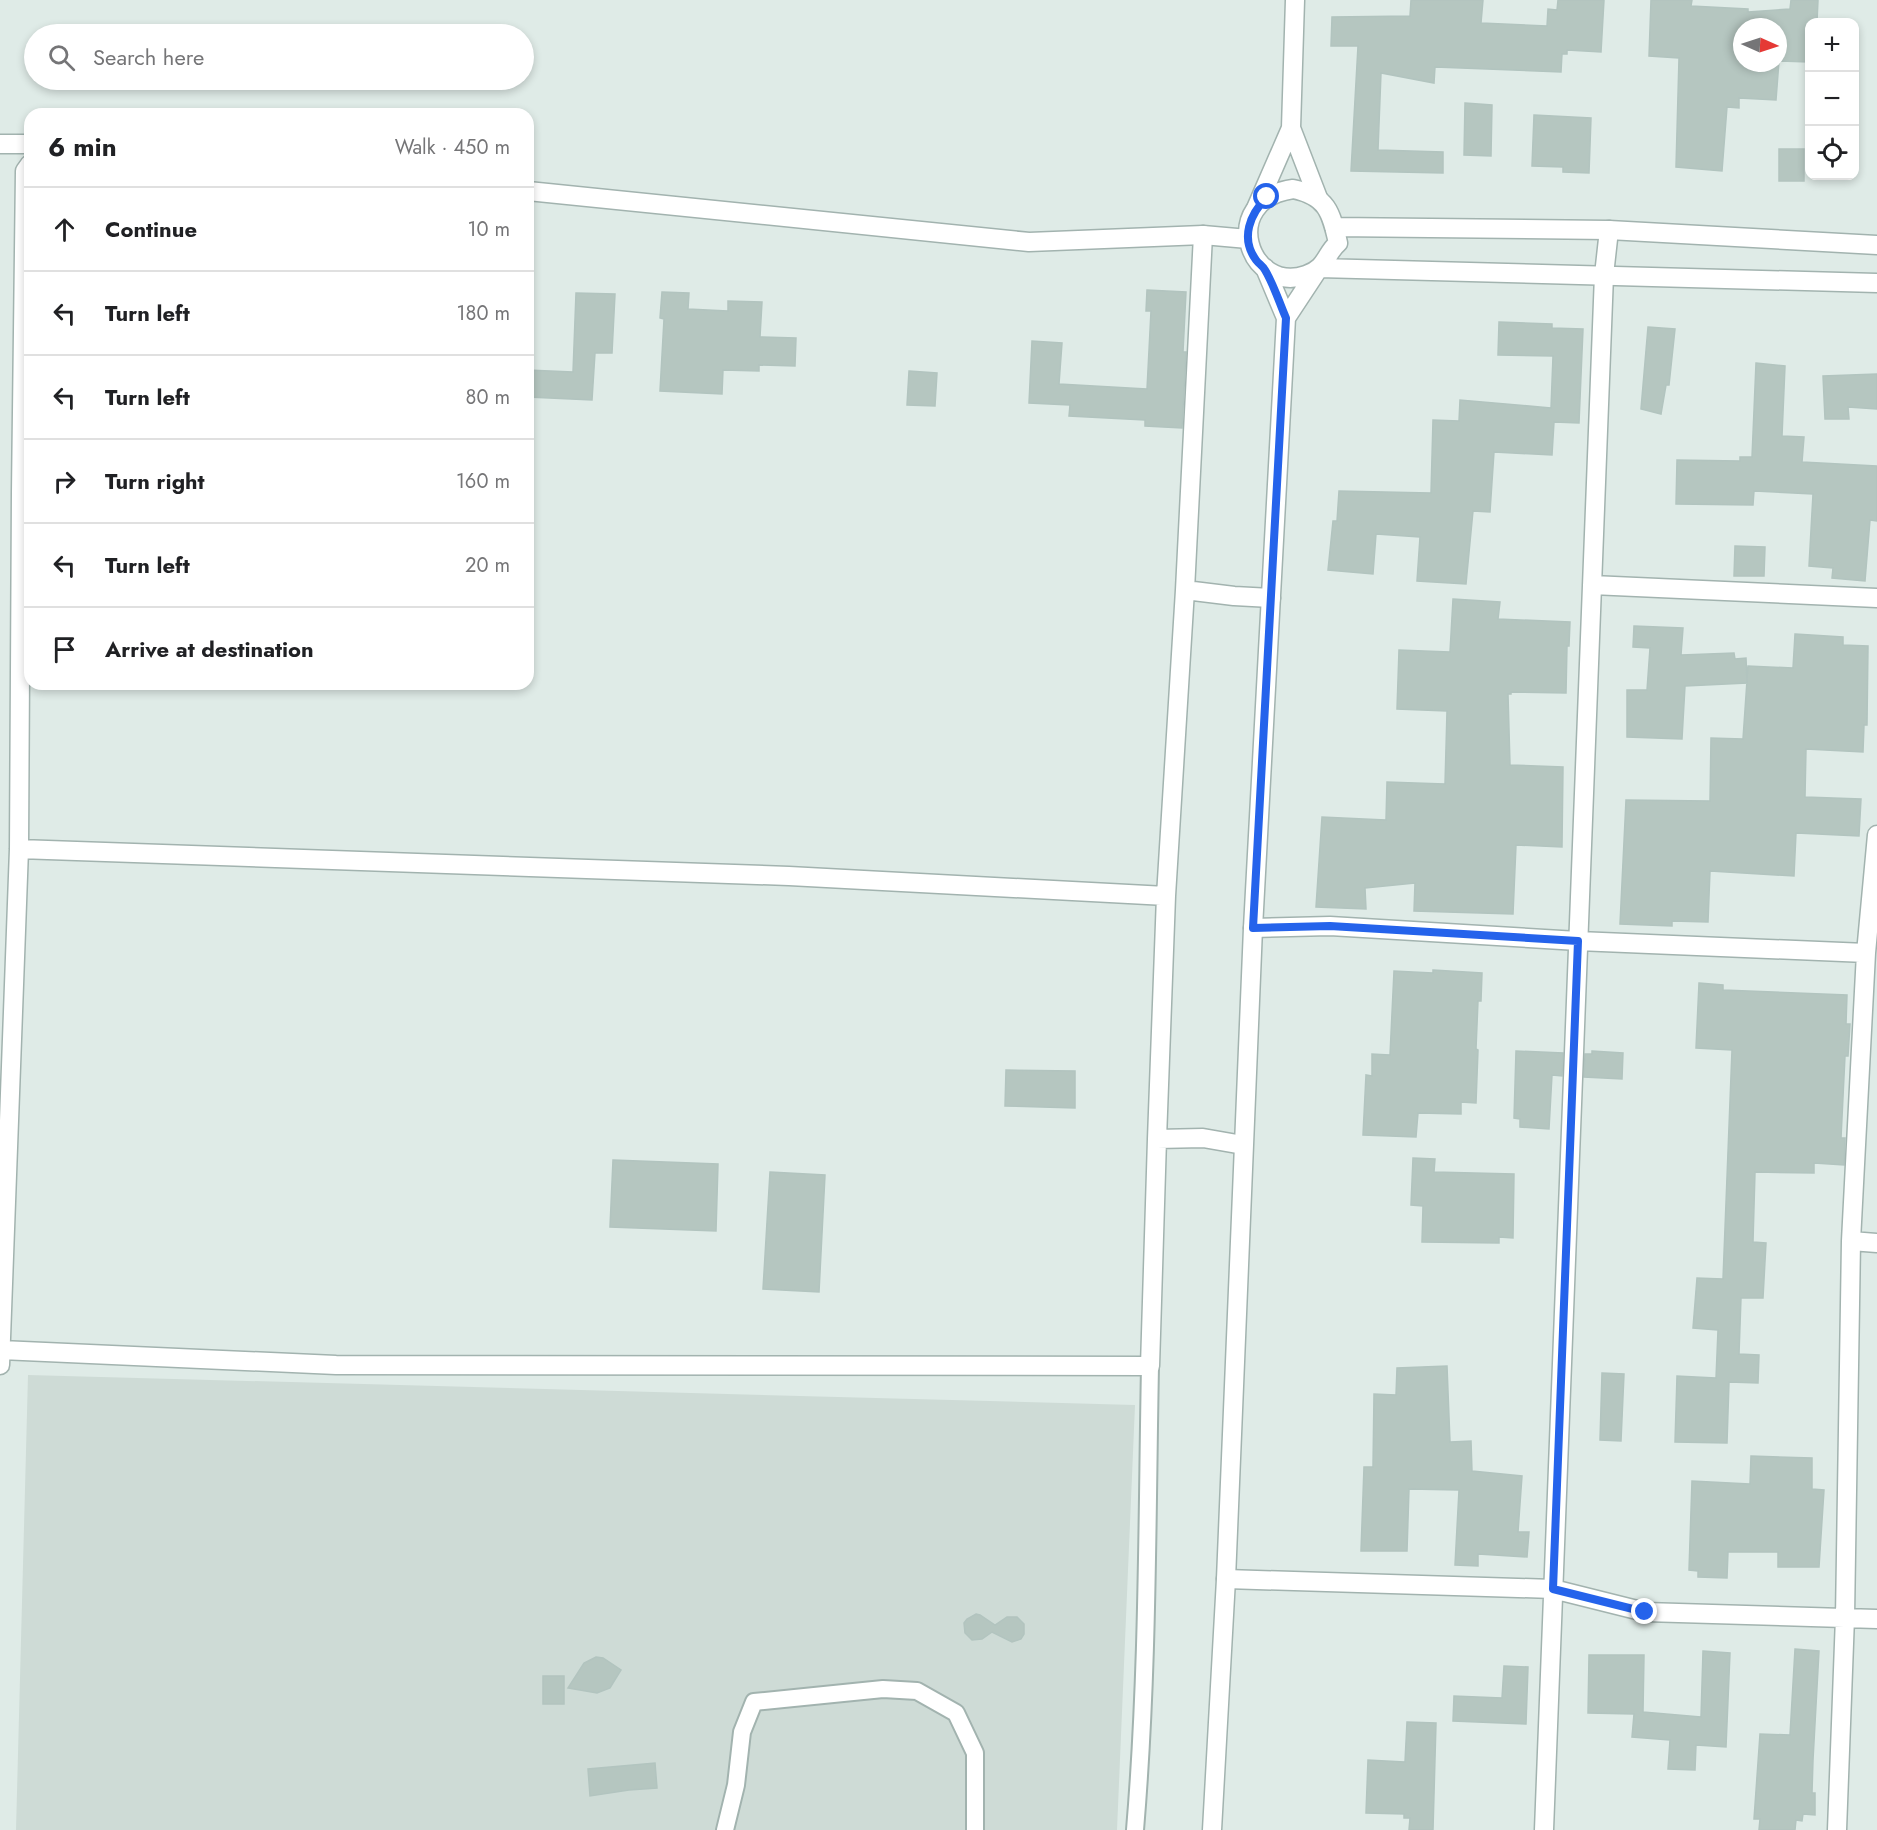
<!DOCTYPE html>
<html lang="en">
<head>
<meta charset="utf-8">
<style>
	body { margin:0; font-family:Jost,sans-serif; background:#f2f2f2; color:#202124 }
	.controls { position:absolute; right:18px; top:18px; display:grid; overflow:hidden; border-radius:12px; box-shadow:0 3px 9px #0003 }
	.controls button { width:54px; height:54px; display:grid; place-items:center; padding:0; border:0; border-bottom:2px solid #e0e0e0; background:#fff; color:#202124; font:30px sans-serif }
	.compass { position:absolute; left:1733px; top:18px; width:54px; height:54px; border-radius:50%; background:#fff; box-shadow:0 3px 9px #0003; rotate:93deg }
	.stop { position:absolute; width:18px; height:18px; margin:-14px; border:4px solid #2563eb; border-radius:50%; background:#fff }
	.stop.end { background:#2563eb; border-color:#fff; box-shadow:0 2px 6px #0008 }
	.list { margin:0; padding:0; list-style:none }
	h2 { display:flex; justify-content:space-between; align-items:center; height:78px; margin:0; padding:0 24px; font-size:26px }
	h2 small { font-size:20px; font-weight:400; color:#757577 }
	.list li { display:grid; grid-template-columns:39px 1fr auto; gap:18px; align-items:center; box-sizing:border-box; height:84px; padding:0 24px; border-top:2px solid #e0e0e0 }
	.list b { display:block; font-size:22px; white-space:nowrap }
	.list em { font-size:20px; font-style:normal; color:#757577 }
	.icon { flex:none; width:33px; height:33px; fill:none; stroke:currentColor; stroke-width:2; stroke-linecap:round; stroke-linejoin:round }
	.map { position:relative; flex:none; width:1877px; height:1830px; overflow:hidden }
	.search { position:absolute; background:#fff; box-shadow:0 3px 9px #0003; left:24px; top:24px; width:510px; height:66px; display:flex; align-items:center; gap:15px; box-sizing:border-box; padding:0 21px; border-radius:33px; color:#757577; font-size:22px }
	.panel { position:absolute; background:#fff; box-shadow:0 3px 9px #0003; left:24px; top:108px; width:510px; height:582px; border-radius:18px }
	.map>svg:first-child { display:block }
	.built { fill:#cedbd6 }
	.building { fill:#b5c6c0; stroke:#b2c4bf; stroke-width:1.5; fill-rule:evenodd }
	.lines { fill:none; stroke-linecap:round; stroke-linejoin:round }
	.service-casing { stroke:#a2b3af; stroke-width:20 }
	.minor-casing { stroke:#a2b3af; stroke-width:21 }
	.tertiary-casing { stroke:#a2b3af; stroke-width:21 }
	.service { stroke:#fff; stroke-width:16 }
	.minor { stroke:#fff; stroke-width:18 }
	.tertiary { stroke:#fff; stroke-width:18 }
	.route { stroke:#2563eb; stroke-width:8 }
</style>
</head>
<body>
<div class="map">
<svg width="1877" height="1830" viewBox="0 0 1877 1830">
	<rect width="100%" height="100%" fill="#dfebe7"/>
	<path class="built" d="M28 1375 1135 1405 1117 1830H16Z"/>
	<path class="building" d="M1411 0H1483L1481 23 1547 26 1548 9 1557 10 1558 0H1604L1601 52 1567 50V54H1562L1561 72 1435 67 1434 83 1381 73 1378 150 1443 152V173L1351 171 1358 46H1331L1332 17 1410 16Z
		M1651 0H1692L1691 6 1748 9V12L1790 9 1791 0H1818L1817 22H1809V62L1779 61 1776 100 1739 98V108L1727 107 1722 171 1676 167 1679 58 1649 56ZM1742 27H1778V63H1742Z
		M1465 103 1492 105 1491 156 1464 155Z
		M1534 115 1591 118 1589 173 1563 172V167L1532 166Z
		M1779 149H1804V181H1779Z
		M1147 290 1186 292 1183 352H1186L1182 428 1145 426V420L1069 416 1070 405 1029 403 1032 341 1062 343 1059 384 1147 389 1151 311H1146Z
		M662 292 689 293 688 309 728 311V301L762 302 760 337 796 338 795 366 759 365V371L723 370 722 394 660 391 664 319 660 318Z
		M576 293 615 294 612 353H595L592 400 528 397V370L573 372Z
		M1499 322 1552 324V328L1583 329 1579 423 1554 422 1552 455 1494 452 1490 512 1473 511 1466 584 1417 581 1420 537 1376 534 1373 574 1328 570 1333 521H1337L1339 491 1431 493 1433 420 1459 421 1460 400 1551 408 1553 356 1498 355Z
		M1648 327 1675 329 1669 385H1666L1661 414 1641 409Z
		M1756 363 1785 366 1782 436 1804 437 1802 462 1877 466V521L1870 520 1865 581 1832 578 1833 568 1809 566 1813 494 1754 491 1753 505 1676 504 1677 460 1740 461V457H1752Z
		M909 371 937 373 935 406 907 405Z
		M1877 374V409L1848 407 1849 419H1825L1823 376Z
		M1735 546 1765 547 1764 576H1734Z
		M1453 599 1500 602 1498 619 1570 622 1569 646H1567L1566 693 1511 692V694H1508L1510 765 1563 767 1562 847 1516 845 1513 914 1414 911 1415 883 1365 888 1366 909 1316 907 1322 817 1386 820 1387 782 1445 784 1447 711 1397 709 1399 650 1450 652Z
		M1634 626 1683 628 1681 655 1734 653 1735 659 1746 658 1747 683 1685 686 1682 739 1627 737V690H1647L1650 648 1633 647Z
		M1795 634 1843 637V645L1868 646 1867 725H1864L1863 752 1806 749 1805 797 1861 799 1859 836 1796 833 1794 876 1710 871 1708 922 1672 921V926L1620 924 1626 800 1710 801 1711 738 1743 739 1748 666 1793 668Z
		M1433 970 1482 973 1481 1001H1478L1476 1049 1478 1050 1476 1103 1461 1102V1114L1418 1113 1416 1137 1363 1135 1366 1075 1372 1076V1054L1390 1055 1394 971 1433 973Z
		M1699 983 1723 985V990L1847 995 1846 1024H1850L1848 1056H1845L1841 1138H1845L1844 1165 1814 1163V1173L1755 1172 1753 1242 1766 1243 1763 1298H1741L1739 1354 1759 1355 1758 1383 1729 1382 1727 1443 1675 1442 1677 1376 1716 1378 1718 1330 1693 1328 1697 1278 1723 1279 1732 1050 1696 1048Z
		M1516 1051 1563 1053 1562 1076 1552 1075 1549 1129 1520 1127V1119L1514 1118Z
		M1592 1051 1623 1053 1622 1079 1584 1077 1585 1054H1592Z
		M1006 1070 1075 1071V1108L1005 1106Z
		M1413 1158 1435 1159 1434 1172 1514 1174 1513 1238 1499 1237V1243L1422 1242 1423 1206 1411 1205Z
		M613 1160 718 1164 716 1231 610 1227Z
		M770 1172 825 1175 819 1292 763 1289Z
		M1447 1366 1450 1442 1471 1441 1472 1471 1522 1476 1518 1532H1529L1527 1557 1478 1554V1566L1455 1565 1459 1490 1409 1489 1407 1551H1361L1364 1467H1373L1374 1394 1396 1395 1397 1368Z
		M1602 1373 1624 1374 1621 1441 1600 1440Z
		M1751 1456 1812 1458V1489L1824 1490 1819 1567H1778V1552H1728L1727 1578 1698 1577V1571L1689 1570 1692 1481 1750 1484Z
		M976 1614 980 1615 995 1625 1007 1617H1017L1024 1624V1634L1021 1639 1012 1642 992 1632 982 1639 972 1640 965 1633 964 1623 967 1619Z
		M1795 1649 1819 1651 1813 1760 1812 1793H1815V1815L1803 1814 1802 1821 1796 1820 1795 1830H1759L1760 1819H1754L1760 1734 1790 1735Z
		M1703 1651 1730 1653 1726 1747 1696 1745 1695 1770 1668 1769 1670 1740 1632 1737 1634 1714 1588 1713 1589 1655H1644L1643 1712 1701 1717Z
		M596 1657 603 1658 621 1670 610 1688 597 1693 568 1688 584 1663Z
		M1504 1666 1528 1667 1526 1724 1453 1721 1454 1696 1502 1698Z
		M543 1676H564V1704H543Z
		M1407 1722 1436 1723 1433 1830H1409L1410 1818H1404V1814L1366 1813 1368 1760 1405 1762Z
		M655 1763 657 1788 629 1790 590 1796 588 1769Z"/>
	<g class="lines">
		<g class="service-casing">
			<path id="service" d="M725 1830 736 1785 742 1732 754 1702 883 1689 917 1691 956 1713 975 1753V1830
				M1135 1830C1148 1676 1147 1521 1150 1366"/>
		</g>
		<g class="minor-casing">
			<path id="minor" d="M1291 128 1318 198
				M1257 206 1291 128 1295 0
				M1592 585 1877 598
				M1185 590 1234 596 1271 598
				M19 849 789 876 1166 896 1157 1139
				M1166 896 1185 590 1203 235
				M1253 928 1330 926 1578 941 1866 953
				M1851 1241 1877 1243
				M1 1350 336 1365 1150 1366 1157 1139 1203 1138 1243 1145
				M0 1365 19 849 21 492 25 171 30 164
				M1226 1579 1553 1589 1645 1612 1877 1619
				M1544 1830 1604 275 1609 230
				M1837 1830 1845 1617 1851 1241 1866 953 1877 835"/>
		</g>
		<g class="tertiary-casing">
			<path id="tertiary" d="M0 144H30
				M1293 189C1327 196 1331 212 1338 243 1325 254 1327 268 1306 275 1249 295 1217 200 1293 189Z
				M528 191 1029 242 1203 235 1248 239
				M1334 227 1609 230 1877 245
				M1286 318 1319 268 1877 283
				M1212 1830 1226 1579 1253 928 1286 318 1265 268"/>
		</g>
		<use href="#service" class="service"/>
		<use href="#minor" class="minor"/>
		<use href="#tertiary" class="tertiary"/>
	</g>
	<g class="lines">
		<path class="route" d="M1267 197C1250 214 1240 238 1256 260 1259 264 1263 266 1265 270 1274 285 1279 302 1286 318L1253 928 1330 926 1578 941 1553 1589 1645 1612"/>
	</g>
</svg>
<div class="controls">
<button>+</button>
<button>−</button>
<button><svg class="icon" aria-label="locate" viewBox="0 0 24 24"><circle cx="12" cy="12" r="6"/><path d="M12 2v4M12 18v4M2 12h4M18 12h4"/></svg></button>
</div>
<svg class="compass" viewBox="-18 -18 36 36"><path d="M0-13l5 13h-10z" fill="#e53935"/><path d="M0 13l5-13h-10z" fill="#757577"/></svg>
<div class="stop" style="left:1267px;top:197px"></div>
<div class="stop end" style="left:1645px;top:1612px"></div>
<div class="search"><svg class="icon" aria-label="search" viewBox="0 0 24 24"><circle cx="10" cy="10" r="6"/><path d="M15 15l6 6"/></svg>Search here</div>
<section class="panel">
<h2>6 min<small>Walk · 450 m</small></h2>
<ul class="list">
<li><svg class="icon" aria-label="ahead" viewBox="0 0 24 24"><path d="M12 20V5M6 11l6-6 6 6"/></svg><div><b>Continue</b></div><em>10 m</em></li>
<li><svg class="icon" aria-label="left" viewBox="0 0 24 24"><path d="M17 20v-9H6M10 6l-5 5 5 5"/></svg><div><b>Turn left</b></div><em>180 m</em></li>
<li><svg class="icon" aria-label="left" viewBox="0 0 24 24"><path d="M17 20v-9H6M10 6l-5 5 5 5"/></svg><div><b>Turn left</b></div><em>80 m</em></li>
<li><svg class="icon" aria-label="right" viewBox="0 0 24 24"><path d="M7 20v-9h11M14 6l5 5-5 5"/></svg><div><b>Turn right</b></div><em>160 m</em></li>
<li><svg class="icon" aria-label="left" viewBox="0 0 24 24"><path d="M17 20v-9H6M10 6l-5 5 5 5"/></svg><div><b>Turn left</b></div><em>20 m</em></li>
<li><svg class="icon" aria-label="arrive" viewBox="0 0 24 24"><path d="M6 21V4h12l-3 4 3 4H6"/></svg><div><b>Arrive at destination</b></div></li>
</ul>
</section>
</div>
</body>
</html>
